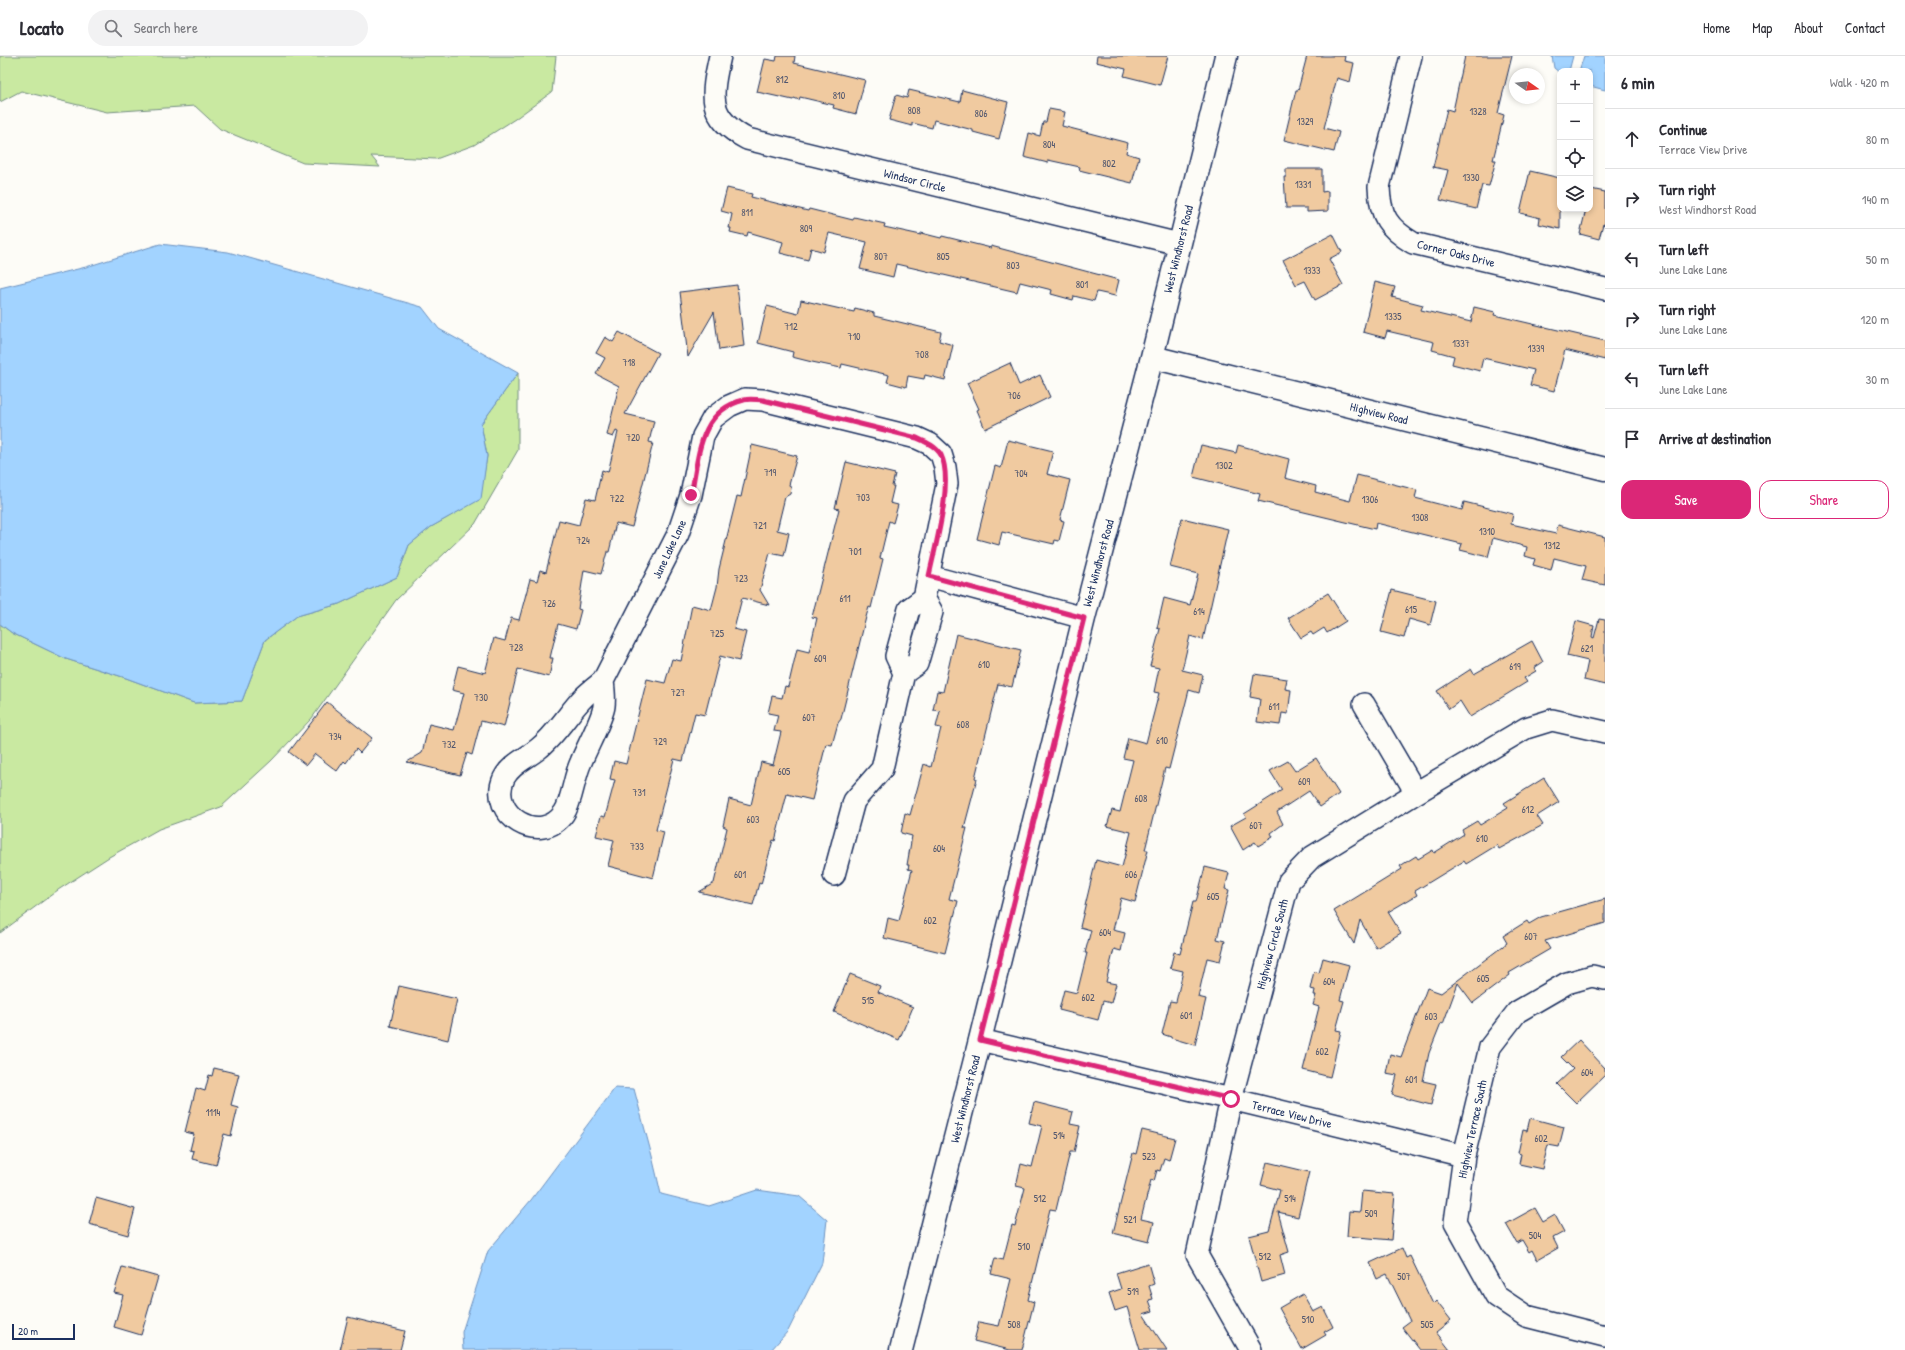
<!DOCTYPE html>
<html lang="en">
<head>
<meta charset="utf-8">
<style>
	body { margin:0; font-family:"Patrick Hand",sans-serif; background:#f2f2f3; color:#2b2b33 }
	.controls { position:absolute; right:12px; top:12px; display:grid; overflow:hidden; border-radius:8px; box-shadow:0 2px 6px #0003 }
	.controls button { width:36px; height:36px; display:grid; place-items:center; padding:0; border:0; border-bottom:1px solid #e1e1e2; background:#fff; color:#2b2b33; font:20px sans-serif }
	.compass { position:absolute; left:1509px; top:12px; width:36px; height:36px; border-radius:50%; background:#fff; box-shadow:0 2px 6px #0003; rotate:104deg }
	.scale { position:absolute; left:12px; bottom:10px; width:63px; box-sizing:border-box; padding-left:4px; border:2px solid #1b2f5e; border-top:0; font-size:11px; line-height:14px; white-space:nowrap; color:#1b2f5e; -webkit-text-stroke:3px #fdfcf7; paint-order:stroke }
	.stop { position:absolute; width:12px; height:12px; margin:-9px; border:3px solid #db2777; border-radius:50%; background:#fff }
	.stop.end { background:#db2777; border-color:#fff; box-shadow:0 1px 4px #0008 }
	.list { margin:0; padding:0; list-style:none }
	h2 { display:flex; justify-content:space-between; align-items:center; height:52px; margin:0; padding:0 16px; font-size:17px }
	h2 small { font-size:13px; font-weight:400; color:#7c7c81 }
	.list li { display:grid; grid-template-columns:26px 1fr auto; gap:12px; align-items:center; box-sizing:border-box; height:60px; padding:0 16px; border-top:1px solid #e1e1e2 }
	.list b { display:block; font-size:15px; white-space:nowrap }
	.list p { margin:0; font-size:13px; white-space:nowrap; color:#7c7c81 }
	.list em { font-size:13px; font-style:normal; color:#7c7c81 }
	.actions { display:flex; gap:8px; padding:12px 16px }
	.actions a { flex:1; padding:9px 0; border:1px solid #db2777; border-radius:12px; text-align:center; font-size:14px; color:#db2777 }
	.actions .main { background:#db2777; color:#fff }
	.icon { flex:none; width:22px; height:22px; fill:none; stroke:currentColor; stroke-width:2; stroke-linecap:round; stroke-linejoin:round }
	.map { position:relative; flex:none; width:1605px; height:1294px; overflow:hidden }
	header { display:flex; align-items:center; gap:24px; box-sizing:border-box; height:56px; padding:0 20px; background:#fff; border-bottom:1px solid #e1e1e2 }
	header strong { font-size:19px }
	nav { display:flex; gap:22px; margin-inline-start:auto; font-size:14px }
	.search { width:280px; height:36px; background:#f2f2f3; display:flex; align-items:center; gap:10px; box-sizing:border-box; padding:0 14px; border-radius:22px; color:#7c7c81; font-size:15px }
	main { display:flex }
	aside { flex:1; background:#fff }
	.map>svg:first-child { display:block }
	.green { fill:#c9e9a1; stroke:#728c80 }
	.water { fill:#a2d3ff; stroke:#6c91bf }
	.building { fill:#f0caa0; stroke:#1b2f5e }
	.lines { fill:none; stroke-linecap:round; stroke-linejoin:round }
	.minor-casing { stroke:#1b2f5e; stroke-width:24 }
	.tertiary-casing { stroke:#1b2f5e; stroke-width:25 }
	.minor { stroke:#fdfcf7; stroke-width:21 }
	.tertiary { stroke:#fdfcf7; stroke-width:22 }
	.route { stroke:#db2777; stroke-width:5 }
	.labels { text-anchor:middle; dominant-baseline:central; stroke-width:3; stroke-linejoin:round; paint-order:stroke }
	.number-label { font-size:10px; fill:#50566e }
	.street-label { font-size:12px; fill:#1b2f5e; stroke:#fdfcf7 }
</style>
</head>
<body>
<header>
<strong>Locato</strong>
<div class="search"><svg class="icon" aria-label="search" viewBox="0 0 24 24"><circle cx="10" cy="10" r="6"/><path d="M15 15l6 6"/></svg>Search here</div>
<nav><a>Home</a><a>Map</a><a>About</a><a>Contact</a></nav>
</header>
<main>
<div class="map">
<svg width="1605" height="1294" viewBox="0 0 1605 1294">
	<rect width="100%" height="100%" fill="#fdfcf7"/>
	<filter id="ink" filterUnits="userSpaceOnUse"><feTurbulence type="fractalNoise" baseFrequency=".025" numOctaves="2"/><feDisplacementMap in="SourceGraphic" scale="8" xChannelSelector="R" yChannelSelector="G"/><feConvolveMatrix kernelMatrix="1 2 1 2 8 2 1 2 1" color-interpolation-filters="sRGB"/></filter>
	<g filter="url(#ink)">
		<path class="green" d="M0 0H556L552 36 515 63 474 89 436 103 371 100 380 111 303 107 220 73 195 50 107 56 21 35 0 46Z
			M518 317V394L475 468 396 544 312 662 271 705 221 751 159 773 109 801 58 834 0 877V568L12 577 66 603 126 622 194 647 242 645 265 584 297 560 339 548 397 521 409 489 431 471 480 443 487 400 481 368Z"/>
		<path class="water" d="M1552 0H1573L1569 15H1560V17L1554 12Z
			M1584 0H1605V34L1590 30V15H1579Z
			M160 188 228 196 422 251 439 273 518 317 481 368 487 400 481 443 431 471 409 489 397 521 339 548 297 560 265 584 242 645 194 647 126 622 66 603 12 577 0 568V232L86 211Z
			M615 1032 634 1033 652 1100 661 1138 709 1150 757 1134 799 1140 827 1164 822 1207 788 1275 771 1294H463L462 1276 488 1195 531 1144Z"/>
		<path class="building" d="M777 0H795L794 7 865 24 856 58 833 52 834 49 800 41 799 44 794 42 793 44 757 36 765 3 776 5Z
			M1097 0H1168L1160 29 1124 20 1126 13 1096 6Z
			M1307 0H1345L1344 5 1354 7 1350 26 1337 22 1324 72 1339 76 1334 96 1284 84 1296 34H1298Z
			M1465 0H1512L1498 57 1504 59 1493 104H1496L1489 130 1482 129 1476 153 1440 144 1448 114 1433 111 1447 53 1453 55Z
			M909 34 960 46 962 34 1008 46 999 83 973 76V74L934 64 932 72 912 67V70L889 64 896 39 907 42Z
			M1049 53 1065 56 1062 70 1128 87 1126 97 1139 101 1132 127 1079 114 1080 111 1048 104V107L1024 101 1029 77 1040 80 1043 66H1046Z
			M1286 113H1322V136L1328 135V155L1307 156V152H1286L1284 121H1286Z
			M1530 115 1560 122V173L1539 168 1540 162 1520 157Z
			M727 132 752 138 751 141 808 155 809 153 853 164 854 161 885 168 884 171 921 179V177L941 182 942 180 991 192V190L1119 224 1115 240 1097 236 1094 245 1074 240 1073 244 1051 238 1052 234 1020 226 1017 236 896 208 893 221 860 213 867 186 829 177 824 196 811 192 808 204 780 197 783 186 748 176 747 180 730 176 731 172H729L732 158 721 155Z
			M1591 133 1605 136V169L1603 168 1599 183 1580 178 1586 153H1590Z
			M1333 178 1342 196 1329 203 1343 229 1315 244 1305 225 1296 229 1283 204Z
			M1375 226 1395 231 1392 241 1423 249 1421 254 1471 266 1474 251 1495 256 1494 259 1605 285V304L1565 294 1554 335 1530 329 1534 314 1483 302 1480 315 1452 308 1454 300 1432 294 1434 286 1387 275 1385 282 1363 276Z
			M737 229 744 290 719 294 714 256 688 301 680 236Z
			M801 244 854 256 855 252 874 257V260L941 276 939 285 953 289 945 324 925 319 924 323 908 320 906 331 887 326 889 319 842 308 841 312 812 306 792 301 793 296 758 287 767 250 798 258Z
			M619 276 658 297 625 358 654 365 649 386 653 387 632 471 616 467 609 496H607L601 518 584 514 578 553 581 554 576 573 558 568 550 602H553L549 621 518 613 504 671 481 665 472 699 467 697 460 719 407 706 422 697 429 668 454 674 464 637 452 634 458 610 485 617 494 582 505 585 511 562 519 564 530 523 537 525 540 514 546 516 559 464 579 469 586 442 595 444 602 414 608 416 618 376 616 375 613 381 607 379 619 330 596 318 605 302 596 297 605 281 613 286Z
			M1010 307 1019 329 1040 319 1050 341 985 373 977 354 979 353 967 327Z
			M1008 384 1053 395 1047 418 1070 424 1060 464 1064 465 1059 485 1055 484 1054 488 1002 476 999 489 977 483 995 410 1001 412Z
			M752 389 797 400 789 429 791 432 790 438 785 441 777 474 789 477 784 500 770 497 760 534 769 549 742 542 734 573 746 576 739 605 720 600 705 659 695 657 683 705 674 703 656 774 664 776 653 822 608 810 614 784 596 780 601 760 605 761 615 724 610 723 614 705 626 708 647 623 665 627 672 603 681 605 692 549 711 554 717 531 719 513 737 440 741 441Z
			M1201 389 1236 397 1238 389 1289 403 1285 422 1316 430 1315 436 1350 445 1357 419 1417 434 1415 442 1462 454 1464 446 1513 458 1511 468 1556 478 1558 469 1605 481V529L1582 524 1586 510 1554 502 1551 514 1533 509 1535 503 1525 500 1527 491 1493 482 1488 501 1460 494 1462 488 1376 467 1375 473 1258 445 1260 438 1193 421Z
			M846 406 895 418 892 430H894L890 447 898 449 893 467 889 465 880 502 883 503 871 552 869 551 866 561 841 663 838 667 832 689 826 688 812 744 787 738 775 785 773 784 761 828 759 827 753 849 699 836 714 827 727 772 723 770 729 743 751 749 761 706 773 709 781 676 774 675 778 659 768 657 772 640 782 642 785 630 788 631 797 593 809 596 817 562 812 561 839 453 835 452Z
			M1182 462 1228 473 1203 584 1190 580 1182 614 1203 619 1199 637 1189 634 1169 713 1165 712 1145 794H1148L1135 846 1121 842 1113 874 1125 877 1121 895 1114 893 1106 926 1116 928 1111 947 1103 945 1098 964 1059 954 1064 934 1077 937 1087 897H1085L1091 874 1080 871 1096 804 1122 811 1131 776 1107 770 1112 754 1120 756 1133 704 1123 702 1128 682 1146 687 1159 637 1154 636 1159 612 1150 610 1160 573 1157 572 1164 542 1190 549 1198 518 1170 511Z
			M1392 534 1436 545 1430 569 1409 563 1404 582 1381 576Z
			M1328 537 1346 565 1327 577 1324 572 1313 579 1311 576 1301 582 1288 562Z
			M1599 563 1605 564V629L1584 624 1588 605 1567 600 1576 565 1594 570 1592 581 1594 582Z
			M956 578 1021 594 1012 631 998 628 975 722 977 723 964 772H967L949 843 958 845 945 897 884 882 888 862 899 865 912 814 908 813 909 809H907L912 780 901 777 905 757 910 759 924 708 931 711 941 672 936 671 940 655 933 654 937 635 943 636Z
			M1532 585 1543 606 1534 612 1536 615 1524 622 1527 626 1470 661 1460 645 1449 653 1437 635 1471 613 1474 618Z
			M1254 618 1287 623 1285 633 1291 634 1288 658 1282 657 1280 669 1257 666 1260 643 1250 641Z
			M327 646 372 682 360 697 356 693 346 707 344 705 337 715 315 698 306 709 289 696Z
			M1316 702 1339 738 1320 751 1309 735 1277 756 1283 768 1271 777 1273 781 1258 790 1255 786 1243 794 1230 770 1246 761 1244 758 1282 734 1270 715 1288 705 1295 715Z
			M1544 722 1559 746 1537 760 1543 769 1499 793 1497 789 1466 808 1464 805 1415 835 1417 839 1388 856 1401 877 1376 892 1360 864 1354 888 1334 855 1402 813 1400 810 1416 800 1418 803 1433 794 1434 797 1464 778 1462 774 1477 765 1480 769 1508 752 1504 747Z
			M1205 811 1229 817 1225 833 1229 834 1217 883 1225 885 1220 905 1207 902 1198 941 1206 943 1195 989 1171 982V981L1162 978 1170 945 1176 946 1183 915 1170 912 1174 896 1180 898 1193 846H1196Z
			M1605 843V867L1545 885 1550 893 1509 917 1510 919 1473 947 1458 927 1443 968 1441 967 1429 997 1423 1025 1436 1028 1431 1049 1392 1039 1397 1019 1386 1017 1390 998 1401 1001 1427 932 1441 937 1507 887 1503 880 1527 865 1529 868 1541 861Z
			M1323 902 1349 909 1340 944 1344 945 1336 974 1341 975 1330 1021 1303 1014 1319 951 1313 949 1316 939H1314L1315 934 1310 933 1314 915 1319 917Z
			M850 918 880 930 878 936 913 951 899 984 834 956Z
			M399 930 457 943 448 984 390 970Z
			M1579 984 1605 1012V1019L1576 1047 1557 1028 1573 1013 1561 1001Z
			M214 1012 239 1018 231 1049 238 1051 231 1080 224 1078 216 1109 192 1103 194 1095 190 1094 194 1078 185 1076 196 1032 205 1035 209 1019 212 1020Z
			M1034 1046 1073 1056 1070 1068 1080 1070 1074 1096H1070L1056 1154 1050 1153 1028 1244 1034 1246 1022 1294H1010L974 1285 979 1266 999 1270 1011 1223 991 1218 995 1202 1003 1204 1012 1169 1015 1170 1025 1132 1016 1130 1021 1108 1032 1111 1042 1070 1029 1067Z
			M1530 1062 1564 1071 1559 1091 1548 1089 1542 1113 1519 1108 1521 1098 1518 1097 1523 1074 1527 1075Z
			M1142 1074 1175 1082 1169 1104 1164 1102 1160 1115 1157 1114 1154 1125 1151 1124 1141 1163 1154 1166 1149 1186 1113 1177 1133 1097 1136 1098Z
			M1267 1106 1309 1116 1298 1161 1278 1156 1289 1196 1280 1199 1285 1219 1261 1226 1249 1180 1269 1175 1280 1134 1261 1129Z
			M1362 1135 1395 1138 1391 1184 1347 1180 1349 1155 1360 1156Z
			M96 1142 135 1153 128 1179 89 1168Z
			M1535 1152 1543 1166 1555 1159 1564 1176 1553 1182 1558 1192 1537 1204 1532 1194 1529 1196 1522 1184 1517 1187 1506 1168Z
			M1402 1192 1406 1202 1410 1200 1433 1248 1436 1245 1451 1264 1436 1276 1450 1294H1420L1402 1271 1410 1265 1387 1218 1377 1223 1370 1207Z
			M1148 1207 1154 1228 1149 1230 1153 1243 1149 1244 1153 1255 1143 1258 1167 1294H1140L1127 1251 1115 1255 1109 1237 1121 1233 1116 1217Z
			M122 1211 158 1221 141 1279 114 1271 123 1239 114 1237Z
			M1303 1238 1313 1256 1323 1251 1333 1271 1324 1276 1326 1279 1302 1293 1279 1252Z
			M348 1261 405 1275 400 1294H340Z"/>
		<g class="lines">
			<g class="minor-casing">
				<path id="minor" d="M720 0C711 40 707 62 747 83L1179 188
					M1411 0 1379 131C1380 160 1388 172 1413 187L1605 233
					M929 520 1084 562
					M904 617 917 608 932 556 924 542
					M603 625C604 633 605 642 604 650 603 662 586 693 581 706 574 720 572 746 564 757 541 791 487 759 504 722 511 708 527 702 538 693 557 678 568 657 584 641 590 635 597 630 603 625L678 478 691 439 703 380 713 362 729 350 745 343 763 344 917 382 930 388 941 398 945 411 947 428 924 542 909 553 896 600 904 617 882 713 854 745 834 819
					M1364 648 1416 737
					M1605 923 1592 920 1567 927 1517 956 1490 991 1464 1100 1455 1166 1496 1240 1526 1260 1605 1280
					M980 984 1231 1043 1464 1100
					M1251 1294 1197 1199 1231 1043 1289 825 1312 801 1416 737 1526 672 1552 664 1605 676"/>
			</g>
			<g class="tertiary-casing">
				<path id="tertiary" d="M1152 301 1605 413
					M901 1294 980 984 1084 562 1152 301 1226 0"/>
			</g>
			<use href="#minor" class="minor"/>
			<use href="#tertiary" class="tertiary"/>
		</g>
	</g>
	<g class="lines" filter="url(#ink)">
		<path class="route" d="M691 439C699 401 698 355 744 344 750 342 757 344 763 344L917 382C926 386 936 390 941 399 954 425 935 491 929 520L1084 562 980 984 1231 1043"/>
	</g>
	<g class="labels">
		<g class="number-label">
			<text x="782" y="23">812</text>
			<text x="839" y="39">810</text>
			<text x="914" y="54">808</text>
			<text x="1478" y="55">1328</text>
			<text x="981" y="57">806</text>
			<text x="1305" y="65">1329</text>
			<text x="1049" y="88">804</text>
			<text x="1109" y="107">802</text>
			<text x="1471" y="121">1330</text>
			<text x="1303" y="128">1331</text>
			<text x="747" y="156">811</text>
			<text x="806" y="172">809</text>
			<text x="881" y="200">807</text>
			<text x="943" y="200">805</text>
			<text x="1013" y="209">803</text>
			<text x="1312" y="214">1333</text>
			<text x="1082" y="228">801</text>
			<text x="1393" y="260">1335</text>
			<text x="791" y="270">712</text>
			<text x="854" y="280">710</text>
			<text x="1461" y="287">1337</text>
			<text x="1536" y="292">1339</text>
			<text x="922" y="298">708</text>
			<text x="629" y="306">718</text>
			<text x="1014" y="339">706</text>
			<text x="633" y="381">720</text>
			<text x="1224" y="409">1302</text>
			<text x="770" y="416">719</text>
			<text x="1021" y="417">704</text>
			<text x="863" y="441">703</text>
			<text x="617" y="442">722</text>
			<text x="1370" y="443">1306</text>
			<text x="1420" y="461">1308</text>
			<text x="760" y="469">721</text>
			<text x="1487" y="475">1310</text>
			<text x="583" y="484">724</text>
			<text x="1552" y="489">1312</text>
			<text x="855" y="495">701</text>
			<text x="741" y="522">723</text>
			<text x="845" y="542">611</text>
			<text x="549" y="547">726</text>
			<text x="1411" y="553">615</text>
			<text x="1199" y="555">614</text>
			<text x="717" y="577">725</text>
			<text x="516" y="591">728</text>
			<text x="1587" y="592">621</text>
			<text x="820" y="602">609</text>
			<text x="984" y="608">610</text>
			<text x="1515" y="610">619</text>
			<text x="678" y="636">727</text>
			<text x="481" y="641">730</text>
			<text x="1274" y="650">611</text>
			<text x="809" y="661">607</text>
			<text x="963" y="668">608</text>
			<text x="335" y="680">734</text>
			<text x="1162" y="684">610</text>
			<text x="660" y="685">729</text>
			<text x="449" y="688">732</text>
			<text x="784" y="715">605</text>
			<text x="1304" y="725">609</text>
			<text x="639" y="736">731</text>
			<text x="1141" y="742">608</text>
			<text x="1528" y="753">612</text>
			<text x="753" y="763">603</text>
			<text x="1256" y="769">607</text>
			<text x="1482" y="782">610</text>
			<text x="637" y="790">733</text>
			<text x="939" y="792">604</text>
			<text x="740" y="818">601</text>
			<text x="1131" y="818">606</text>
			<text x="1213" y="840">605</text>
			<text x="930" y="864">602</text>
			<text x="1105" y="876">604</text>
			<text x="1531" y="880">607</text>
			<text x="1483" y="922">605</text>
			<text x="1329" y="925">604</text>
			<text x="1088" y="941">602</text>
			<text x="868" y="944">515</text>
			<text x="1186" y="959">601</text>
			<text x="1431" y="960">603</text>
			<text x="1322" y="995">602</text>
			<text x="1587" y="1016">604</text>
			<text x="1411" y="1023">601</text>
			<text x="213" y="1056">1114</text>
			<text x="1059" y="1079">514</text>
			<text x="1541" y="1082">602</text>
			<text x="1149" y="1100">523</text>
			<text x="1040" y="1142">512</text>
			<text x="1290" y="1142">514</text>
			<text x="1371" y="1157">509</text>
			<text x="1130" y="1163">521</text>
			<text x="1535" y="1179">504</text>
			<text x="1024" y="1190">510</text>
			<text x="1265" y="1200">512</text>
			<text x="1404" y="1220">507</text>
			<text x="1133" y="1235">519</text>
			<text x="1308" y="1263">510</text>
			<text x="1014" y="1268">508</text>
			<text x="1427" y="1268">505</text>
		</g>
		<g class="street-label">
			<text transform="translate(915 124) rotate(14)">Windsor Circle</text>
			<text transform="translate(1178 193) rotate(-76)">West Windhorst Road</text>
			<text transform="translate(1456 197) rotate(14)">Corner Oaks Drive</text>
			<text transform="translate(1379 357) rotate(14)">Highview Road</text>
			<text transform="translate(669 493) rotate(-65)">June Lake Lane</text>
			<text transform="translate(1098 507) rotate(-75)">West Windhorst Road</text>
			<text transform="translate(1272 888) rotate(-75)">Highview Circle South</text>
			<text transform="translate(965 1043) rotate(-76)">West Windhorst Road</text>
			<text transform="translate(1292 1058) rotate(14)">Terrace View Drive</text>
			<text transform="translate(1472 1073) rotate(-78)">Highview Terrace South</text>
		</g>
	</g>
</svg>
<div class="controls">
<button>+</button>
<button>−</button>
<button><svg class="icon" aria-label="locate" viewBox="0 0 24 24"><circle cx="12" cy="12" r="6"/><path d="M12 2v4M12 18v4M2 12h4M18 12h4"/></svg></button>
<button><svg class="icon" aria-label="layers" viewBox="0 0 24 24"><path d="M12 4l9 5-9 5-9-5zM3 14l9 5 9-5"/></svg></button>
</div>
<svg class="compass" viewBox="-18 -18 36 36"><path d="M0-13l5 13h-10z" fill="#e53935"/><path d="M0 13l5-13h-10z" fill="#7c7c81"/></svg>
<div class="scale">20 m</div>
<div class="stop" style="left:1231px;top:1043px"></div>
<div class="stop end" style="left:691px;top:439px"></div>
</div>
<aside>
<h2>6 min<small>Walk · 420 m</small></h2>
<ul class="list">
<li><svg class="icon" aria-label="ahead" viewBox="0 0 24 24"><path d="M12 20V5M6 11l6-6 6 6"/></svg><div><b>Continue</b><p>Terrace View Drive</p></div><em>80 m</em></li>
<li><svg class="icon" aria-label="right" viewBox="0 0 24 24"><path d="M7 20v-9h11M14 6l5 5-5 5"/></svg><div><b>Turn right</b><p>West Windhorst Road</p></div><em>140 m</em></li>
<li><svg class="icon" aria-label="left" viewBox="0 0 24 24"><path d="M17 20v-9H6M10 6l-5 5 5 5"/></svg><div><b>Turn left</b><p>June Lake Lane</p></div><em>50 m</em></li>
<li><svg class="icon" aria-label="right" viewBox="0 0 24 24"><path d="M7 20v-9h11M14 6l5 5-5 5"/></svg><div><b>Turn right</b><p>June Lake Lane</p></div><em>120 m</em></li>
<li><svg class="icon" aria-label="left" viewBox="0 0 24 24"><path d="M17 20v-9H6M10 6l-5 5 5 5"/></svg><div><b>Turn left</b><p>June Lake Lane</p></div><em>30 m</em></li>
<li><svg class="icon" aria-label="arrive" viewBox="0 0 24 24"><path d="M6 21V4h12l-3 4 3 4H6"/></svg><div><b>Arrive at destination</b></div></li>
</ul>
<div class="actions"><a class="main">Save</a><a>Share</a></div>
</aside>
</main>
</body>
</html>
